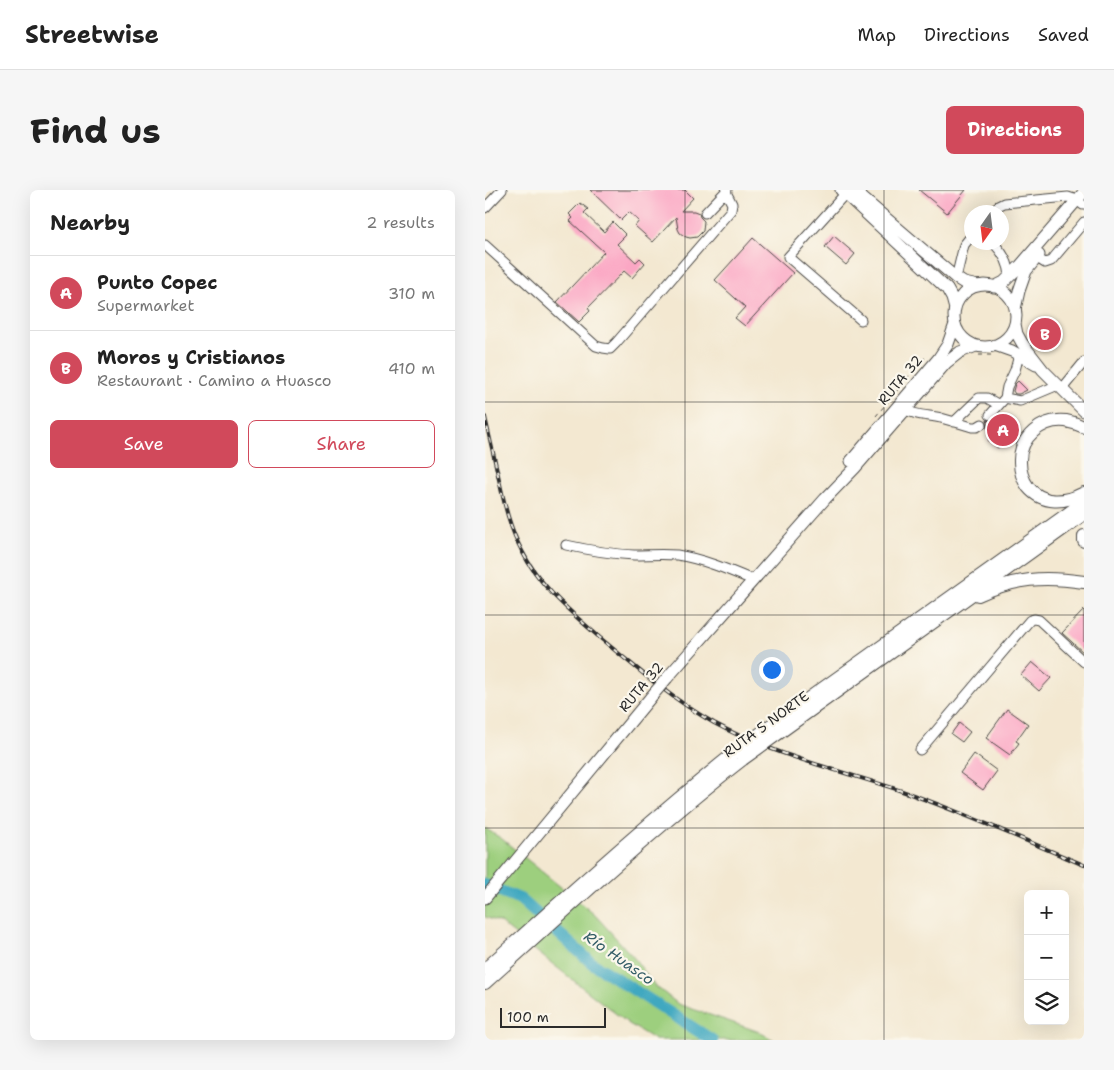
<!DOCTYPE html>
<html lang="en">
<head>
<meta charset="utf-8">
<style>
	body { margin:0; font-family:"Shantell Sans",sans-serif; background:#f6f6f6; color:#222 }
	.controls { position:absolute; right:15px; bottom:15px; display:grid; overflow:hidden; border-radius:8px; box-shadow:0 5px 20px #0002 }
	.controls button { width:45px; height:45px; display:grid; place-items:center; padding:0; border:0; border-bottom:1px solid #e0e0e0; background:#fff; color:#222; font:25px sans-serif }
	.compass { position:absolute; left:479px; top:15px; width:45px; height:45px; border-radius:50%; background:#fff; box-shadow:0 5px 20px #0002; rotate:194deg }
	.scale { position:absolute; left:15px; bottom:12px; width:106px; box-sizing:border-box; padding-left:5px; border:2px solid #2b2b2b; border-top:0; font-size:14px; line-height:18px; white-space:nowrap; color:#2b2b2b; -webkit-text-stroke:4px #fbf7ec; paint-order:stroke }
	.you { position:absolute; left:286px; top:479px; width:18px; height:18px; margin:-12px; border:4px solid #fff; border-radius:50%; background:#1a73e8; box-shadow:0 0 0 8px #1a73e833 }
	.badge { display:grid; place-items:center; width:32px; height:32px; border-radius:50%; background:#d1495b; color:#fff; font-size:16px; font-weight:700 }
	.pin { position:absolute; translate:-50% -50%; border:2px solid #fff; box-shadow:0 1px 5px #0006 }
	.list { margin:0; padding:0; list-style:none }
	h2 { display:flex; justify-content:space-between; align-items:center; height:65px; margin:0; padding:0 20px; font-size:21px }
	h2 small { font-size:16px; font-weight:400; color:#767676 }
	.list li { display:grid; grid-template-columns:32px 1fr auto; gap:15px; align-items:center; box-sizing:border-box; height:75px; padding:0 20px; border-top:1px solid #e0e0e0 }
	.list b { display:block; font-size:19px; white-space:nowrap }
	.list p { margin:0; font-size:16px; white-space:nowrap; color:#767676 }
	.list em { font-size:16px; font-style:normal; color:#767676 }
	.actions { display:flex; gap:10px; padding:15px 20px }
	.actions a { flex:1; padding:11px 0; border:1px solid #d1495b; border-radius:8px; text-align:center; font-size:18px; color:#d1495b }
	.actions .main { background:#d1495b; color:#fff }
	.icon { flex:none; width:28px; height:28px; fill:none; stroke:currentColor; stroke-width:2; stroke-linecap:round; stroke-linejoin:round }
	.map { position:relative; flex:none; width:599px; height:850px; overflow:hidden; border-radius:8px }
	header { display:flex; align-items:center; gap:30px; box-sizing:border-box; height:70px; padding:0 25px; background:#fff; border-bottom:1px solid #e0e0e0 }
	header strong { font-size:24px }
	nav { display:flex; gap:28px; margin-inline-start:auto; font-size:18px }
	.intro { display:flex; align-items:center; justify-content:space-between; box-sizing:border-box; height:120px; padding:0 30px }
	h1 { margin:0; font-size:35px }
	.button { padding:12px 22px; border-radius:8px; background:#d1495b; color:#fff; font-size:18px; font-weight:700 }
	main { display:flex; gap:30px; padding:0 30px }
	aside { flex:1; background:#fff; border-radius:8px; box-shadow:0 5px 20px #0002 }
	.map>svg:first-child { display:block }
	.green { fill:#9dcf7e; stroke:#647d54 }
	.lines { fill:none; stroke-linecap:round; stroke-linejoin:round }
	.river { stroke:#40a8c0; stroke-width:12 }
	.building { fill:#fba7c4 }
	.minor-casing { stroke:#494744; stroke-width:11 }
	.major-casing { stroke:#494744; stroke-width:13 }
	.highway-casing { stroke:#494744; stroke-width:14 }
	.path { stroke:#494744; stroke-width:1; stroke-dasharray:4 4; stroke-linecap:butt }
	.minor { stroke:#fff; stroke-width:9 }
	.major { stroke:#fff; stroke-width:11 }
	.highway { stroke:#fff; stroke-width:12 }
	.rail-casing { stroke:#2b2b2b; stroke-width:4 }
	.rail { stroke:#fbf7ec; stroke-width:2; stroke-dasharray:5.5; stroke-linecap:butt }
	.major-bridge-casing { stroke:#494744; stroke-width:13; stroke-linecap:butt }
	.highway-bridge-casing { stroke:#494744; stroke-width:14; stroke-linecap:butt }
	.major-bridge { stroke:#fff; stroke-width:11 }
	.highway-bridge { stroke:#fff; stroke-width:12 }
	.grid { fill:none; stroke:#2b2b2b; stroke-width:1; stroke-opacity:0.55 }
	.labels { text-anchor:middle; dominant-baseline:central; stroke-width:4.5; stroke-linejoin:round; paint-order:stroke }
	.street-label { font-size:14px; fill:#2b2b2b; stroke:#fbf7ec }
	.water-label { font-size:15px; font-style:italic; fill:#335d67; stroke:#fbf7ec }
</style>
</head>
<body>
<header>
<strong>Streetwise</strong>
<nav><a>Map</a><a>Directions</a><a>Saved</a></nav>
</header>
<div class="intro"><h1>Find us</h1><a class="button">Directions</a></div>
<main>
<aside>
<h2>Nearby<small>2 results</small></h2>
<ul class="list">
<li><span class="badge">A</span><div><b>Punto Copec</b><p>Supermarket</p></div><em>310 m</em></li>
<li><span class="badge">B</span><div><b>Moros y Cristianos</b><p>Restaurant · Camino a Huasco</p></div><em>410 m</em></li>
</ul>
<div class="actions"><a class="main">Save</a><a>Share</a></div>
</aside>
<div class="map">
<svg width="599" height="850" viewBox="0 0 599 850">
	<rect width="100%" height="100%" fill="#fbf7ec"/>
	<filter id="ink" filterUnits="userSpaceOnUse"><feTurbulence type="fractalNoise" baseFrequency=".02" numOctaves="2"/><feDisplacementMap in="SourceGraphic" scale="10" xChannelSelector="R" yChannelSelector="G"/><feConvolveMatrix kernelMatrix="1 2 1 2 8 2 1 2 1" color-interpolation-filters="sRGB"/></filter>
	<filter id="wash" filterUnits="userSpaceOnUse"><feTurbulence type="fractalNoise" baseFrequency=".0096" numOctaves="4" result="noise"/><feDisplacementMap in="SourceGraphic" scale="20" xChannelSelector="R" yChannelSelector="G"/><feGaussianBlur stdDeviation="1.12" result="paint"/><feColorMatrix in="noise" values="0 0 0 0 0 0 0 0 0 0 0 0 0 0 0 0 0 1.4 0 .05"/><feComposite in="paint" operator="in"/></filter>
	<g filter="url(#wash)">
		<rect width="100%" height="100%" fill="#f3e8d1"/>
		<path class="green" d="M0 638 17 649 110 725 150 769 168 794 193 814 272 841 289 850H170L144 834 14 732 0 727Z"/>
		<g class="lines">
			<path class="river" d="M0 695 35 709 107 773 227 850"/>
		</g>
		<g id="blocks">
			<path class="building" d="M105 0H200L208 8 196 21H209L214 23 215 27 219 31 218 41 212 47 205 48 201 47 195 43 193 39 191 27 168 52 150 36 154 31 144 22 136 30Z
				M434 0H481L462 23Z
				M95 13 103 19 99 23 119 42 128 32 141 45 132 54 151 72 155 68 160 73 147 88 139 81 103 118 105 121 94 132 72 112 119 62 85 31 88 28 84 24Z
				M349 46 370 64 361 75 340 57Z
				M268 48 308 83 260 136 250 128 260 117 230 90Z
				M533 191 542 200 534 204H530L528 201 530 194Z
				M509 229 516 235 519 232 526 238 522 241 525 244 513 258 503 250 509 243 502 238 503 233 502 230 507 231Z
				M599 420V463L577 443Z
				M547 472 566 488 554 501 536 485Z
				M522 519 543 534 531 551 534 553 525 565 501 548Z
				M474 533 485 542 477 552 466 544Z
				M489 564 512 581 498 600 475 583Z"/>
		</g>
	</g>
	<g filter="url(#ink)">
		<use href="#blocks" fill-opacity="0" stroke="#494744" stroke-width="1"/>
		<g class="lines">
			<g class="minor-casing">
				<path id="minor" d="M360 4 303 67 376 130
					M0 18 17 0
					M507 22 513 16 519 13 583 7 592 10 598 15
					M220 23 242 0
					M507 52C518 62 524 72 525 86
					M0 55 111 156 118 158 125 159 131 153 246 20 247 14 241 2
					M552 68 560 73 566 71 599 32
					M471 88 479 55 487 45
					M577 199 599 172
					M520 208 535 211 573 195
					M417 217C428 226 443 225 456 228 467 231 477 234 487 237H492L497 234
					M505 225 520 208 522 197 530 180 534 165
					M469 232 494 208H502L514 215
					M81 355C103 360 126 364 149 365 163 365 177 364 192 365 218 369 244 380 268 390
					M435 560 545 430 549 429 554 430 599 472"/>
			</g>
			<g class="major-casing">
				<path id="major" d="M356 0 462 99 467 108 470 119
					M368 0 471 88 479 93 493 96
					M469 126a31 31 0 1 1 62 0a31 31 0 1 1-62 0Z
					M509 97 519 92 535 76 599 2
					M530 119 534 101 541 81 554 65
					M530 134 532 144 537 153 558 180 599 221
					M510 155 527 161 551 175
					M366 271 453 169 463 154 470 134
					M182 488 340 309 370 278 461 173 475 162 491 156
					M0 708 166 507"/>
			</g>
			<g class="highway-casing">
				<path id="highway" d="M599 237C593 234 587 232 581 231 557 228 534 248 535 272 535 281 538 290 543 297 558 315 580 313 599 303
					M599 346V351
					M493 405C531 388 558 386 599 392
					M285 536 599 312
					M294 543 599 324
					M0 779C82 706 162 633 248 564
					M0 793C85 717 168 639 258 569"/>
			</g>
			<path class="path" d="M494 165H510
				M391 226 438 169 440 168"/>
			<use href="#minor" class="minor"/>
			<use href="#major" class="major"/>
			<use href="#highway" class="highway"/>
			<g class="rail-casing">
				<path id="rail" d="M0 227C4 246 9 266 13 285 19 312 24 337 37 361 55 397 85 421 114 447 151 478 187 509 229 533 288 565 354 580 417 601 479 623 539 650 599 675"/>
			</g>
			<use href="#rail" class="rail"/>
			<g class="major-bridge-casing">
				<path id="major-bridge" d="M166 507 182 488"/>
			</g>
			<g class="highway-bridge-casing">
				<path id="highway-bridge" d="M248 564 285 536
					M258 569 294 543"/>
			</g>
			<use href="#major-bridge" class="major-bridge"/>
			<use href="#highway-bridge" class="highway-bridge"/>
		</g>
	</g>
	<path class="grid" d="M200 0V850M399 0V850M0 212H599M0 425H599M0 638H599"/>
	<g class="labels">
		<g class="street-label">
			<text transform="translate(415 190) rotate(-50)">RUTA 32</text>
			<text transform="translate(156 497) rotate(-50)">RUTA 32</text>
			<text transform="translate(281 534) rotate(-36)">RUTA 5 NORTE</text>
		</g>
		<g class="water-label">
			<text transform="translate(134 768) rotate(35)">Río Huasco</text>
		</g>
	</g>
</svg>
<div class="controls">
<button>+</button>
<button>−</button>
<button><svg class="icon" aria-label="layers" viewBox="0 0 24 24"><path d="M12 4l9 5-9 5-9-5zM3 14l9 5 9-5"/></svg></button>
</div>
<svg class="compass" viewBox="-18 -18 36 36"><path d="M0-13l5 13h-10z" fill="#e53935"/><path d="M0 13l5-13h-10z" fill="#767676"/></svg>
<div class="scale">100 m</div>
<div class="you"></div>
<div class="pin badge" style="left:518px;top:240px">A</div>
<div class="pin badge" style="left:560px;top:144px">B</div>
</div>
</main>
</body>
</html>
